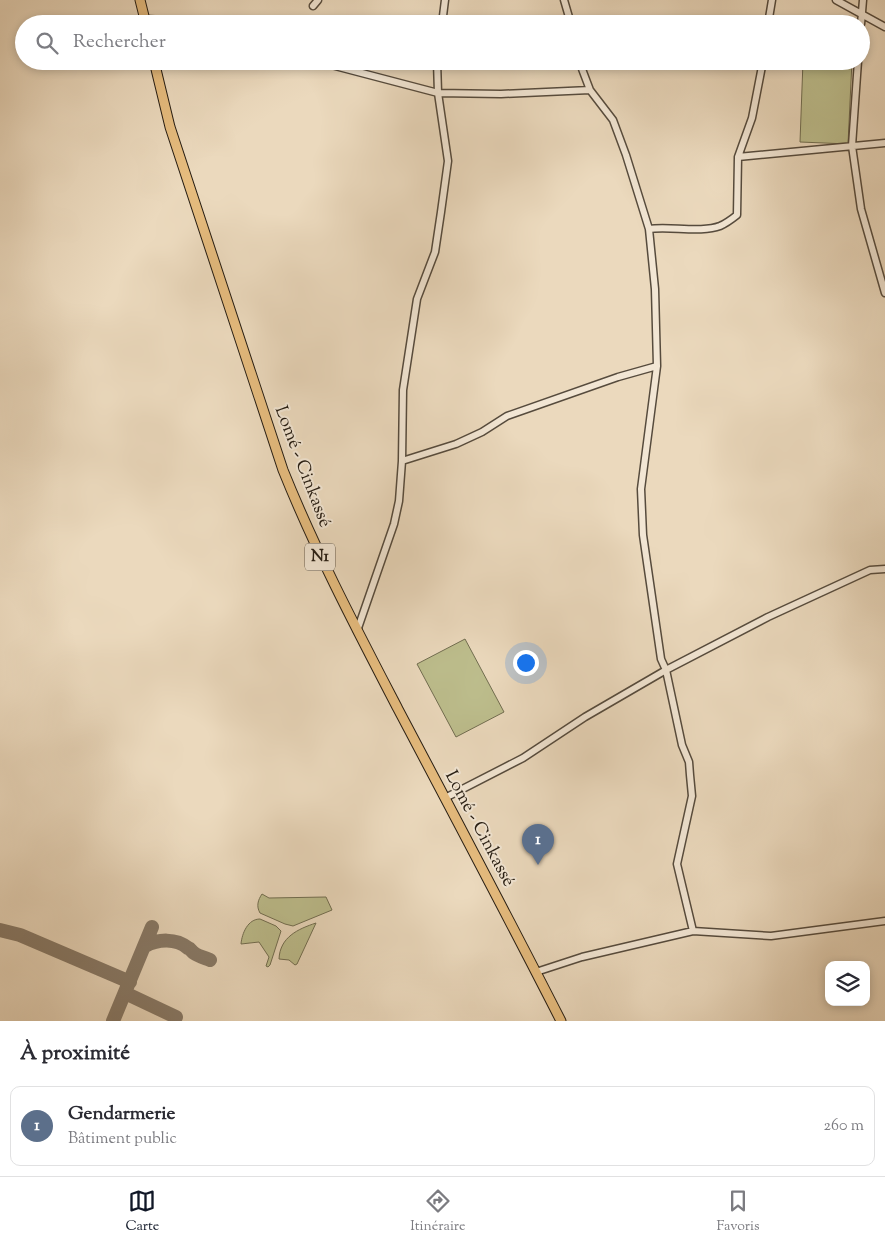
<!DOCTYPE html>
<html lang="fr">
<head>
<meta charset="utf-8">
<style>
	body { margin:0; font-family:"Sorts Mill Goudy",serif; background:#f7f7f7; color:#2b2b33 }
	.controls { position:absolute; right:15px; bottom:15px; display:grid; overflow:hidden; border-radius:10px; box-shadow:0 2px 8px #0003 }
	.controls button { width:45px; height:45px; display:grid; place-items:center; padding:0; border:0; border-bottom:1px solid #e1e1e2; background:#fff; color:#2b2b33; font:25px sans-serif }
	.you { position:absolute; left:525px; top:662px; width:18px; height:18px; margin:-12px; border:4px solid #fff; border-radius:50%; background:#1a73e8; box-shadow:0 0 0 8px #1a73e833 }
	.badge { display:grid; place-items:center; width:32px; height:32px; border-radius:50%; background:#111827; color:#fff; font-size:16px; font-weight:700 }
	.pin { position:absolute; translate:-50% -41px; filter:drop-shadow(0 1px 2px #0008) }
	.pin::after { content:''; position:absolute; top:26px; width:18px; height:15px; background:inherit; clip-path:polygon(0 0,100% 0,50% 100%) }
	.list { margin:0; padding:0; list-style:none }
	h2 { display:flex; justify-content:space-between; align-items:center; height:65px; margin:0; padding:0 20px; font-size:21px }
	h2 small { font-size:16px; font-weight:400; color:#7c7c81 }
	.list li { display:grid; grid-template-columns:32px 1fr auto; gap:15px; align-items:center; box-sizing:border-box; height:80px; margin:0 10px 10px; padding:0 10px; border:1px solid #e1e1e2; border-radius:10px }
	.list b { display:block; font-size:19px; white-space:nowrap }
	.list p { margin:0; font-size:16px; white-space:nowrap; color:#7c7c81 }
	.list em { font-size:16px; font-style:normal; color:#7c7c81 }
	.icon { flex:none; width:28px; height:28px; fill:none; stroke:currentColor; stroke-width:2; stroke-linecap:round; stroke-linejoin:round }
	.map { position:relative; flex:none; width:885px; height:1021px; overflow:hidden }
	.search { position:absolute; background:#fff; box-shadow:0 2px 8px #0003; left:15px; right:15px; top:15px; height:55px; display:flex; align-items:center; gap:12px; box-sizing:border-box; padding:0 18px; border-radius:28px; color:#7c7c81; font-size:19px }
	.sheet { height:155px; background:#fff }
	nav { display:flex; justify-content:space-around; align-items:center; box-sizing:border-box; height:70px; border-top:1px solid #e1e1e2; background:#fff; font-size:14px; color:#7c7c81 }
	nav a { display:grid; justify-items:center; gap:2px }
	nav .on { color:#111827 }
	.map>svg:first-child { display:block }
	.green { fill:#bdbe8d; stroke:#716d50 }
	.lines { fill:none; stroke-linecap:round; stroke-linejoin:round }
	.taxiway { stroke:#887a68; stroke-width:14 }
	.minor-casing { stroke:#564b3d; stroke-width:9 }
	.highway-casing { stroke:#251c12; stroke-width:11 }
	.minor { stroke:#f2e6d4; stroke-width:6 }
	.highway { stroke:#e6bc7e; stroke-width:9 }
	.labels { text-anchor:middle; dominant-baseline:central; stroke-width:4; stroke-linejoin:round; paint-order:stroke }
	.shield { fill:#f2e6d4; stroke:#62594c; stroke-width:1 }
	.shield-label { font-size:16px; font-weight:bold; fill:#251c12 }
	.street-label { font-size:18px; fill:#251c12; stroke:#f2e6d4 }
</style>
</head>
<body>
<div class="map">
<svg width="885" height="1021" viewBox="0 0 885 1021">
	<rect width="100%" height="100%" fill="#ebd9bd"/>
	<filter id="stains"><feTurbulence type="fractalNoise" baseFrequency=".004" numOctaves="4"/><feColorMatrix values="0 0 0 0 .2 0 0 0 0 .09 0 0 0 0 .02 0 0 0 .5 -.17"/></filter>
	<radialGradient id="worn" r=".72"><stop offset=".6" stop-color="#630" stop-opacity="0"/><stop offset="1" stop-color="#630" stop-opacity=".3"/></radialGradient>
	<path class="green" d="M803 61H852L848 144 800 142Z
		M465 639 504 712 456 737 417 664Z
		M262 894 269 898 326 897 332 910 293 926 285 924 260 913C256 906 258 900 262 894Z
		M260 919 276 926 281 931 270 965 268 967 266 966 269 957 259 942 241 944C242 933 248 919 260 919Z
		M316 923 297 964 295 965 289 960 279 959C280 937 298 929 316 923Z"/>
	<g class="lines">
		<path class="taxiway" d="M0 930 20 935 130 982
			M145 946C158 939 176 938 188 948 191 949 192 952 194 953 198 956 205 958 210 960
			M125 993 176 1017
			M113 1021 152 927"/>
		<g class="minor-casing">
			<path id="minor" d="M564 0 571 24
				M836 0 885 27
				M313 6 318 0
				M145 19 165 20 179 24
				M442 24 445 0
				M768 24 772 0
				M861 24 863 0
				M316 61 438 93 501 94 590 90 613 120 626 155 649 229 655 289 657 366 641 489 643 535 661 659 666 670 682 745 689 762 690 775 692 796 677 864 693 931
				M579 61 590 90
				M858 61 852 146 861 209 885 293
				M738 157 885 143
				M649 229C669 226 702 233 720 226 727 223 732 219 737 215L738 157 752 118 763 61
				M402 461 456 444 482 432 507 416 618 377 657 366
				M357 631 394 524 399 501 402 461 403 390 417 299 435 252 441 212 448 161 438 93 437 61
				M445 798 523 758 585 717 666 670 768 617 870 570 885 569
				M536 972 582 957 693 931 771 936 885 921"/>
		</g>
		<g class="highway-casing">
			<path id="highway" d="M140 0 146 24
				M154 61 170 127 283 470C316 552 357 630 398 709 453 813 508 917 561 1021"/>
		</g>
		<use href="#minor" class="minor"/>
		<use href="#highway" class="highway"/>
	</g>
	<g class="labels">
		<rect class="shield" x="305" y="543.5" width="30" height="27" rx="4"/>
		<g class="shield-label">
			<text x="320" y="557">N1</text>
		</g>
		<g class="street-label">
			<text transform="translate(302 467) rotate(69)">Lomé - Cinkassé</text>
			<text transform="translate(479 829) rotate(62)">Lomé - Cinkassé</text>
		</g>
	</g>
	<rect width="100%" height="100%" filter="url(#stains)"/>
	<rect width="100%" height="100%" fill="url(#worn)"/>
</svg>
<div class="controls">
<button><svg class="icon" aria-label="layers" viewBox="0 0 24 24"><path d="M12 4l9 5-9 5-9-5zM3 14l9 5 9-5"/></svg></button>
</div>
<div class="you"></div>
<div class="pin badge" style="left:538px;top:865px;background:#5c6f8a">1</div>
<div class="search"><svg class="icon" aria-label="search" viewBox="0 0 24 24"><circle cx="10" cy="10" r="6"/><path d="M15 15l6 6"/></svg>Rechercher</div>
</div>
<section class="sheet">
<h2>À proximité<small></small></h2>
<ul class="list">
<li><span class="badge" style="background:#5c6f8a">1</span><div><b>Gendarmerie</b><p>Bâtiment public</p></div><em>260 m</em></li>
</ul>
</section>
<nav>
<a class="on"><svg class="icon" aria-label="map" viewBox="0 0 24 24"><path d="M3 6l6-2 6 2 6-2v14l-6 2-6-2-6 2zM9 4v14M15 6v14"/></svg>Carte</a>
<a><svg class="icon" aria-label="directions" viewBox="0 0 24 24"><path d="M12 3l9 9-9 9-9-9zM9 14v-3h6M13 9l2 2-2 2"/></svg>Itinéraire</a>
<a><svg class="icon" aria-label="saved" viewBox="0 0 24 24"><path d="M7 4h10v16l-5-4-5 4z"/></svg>Favoris</a>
</nav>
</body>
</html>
